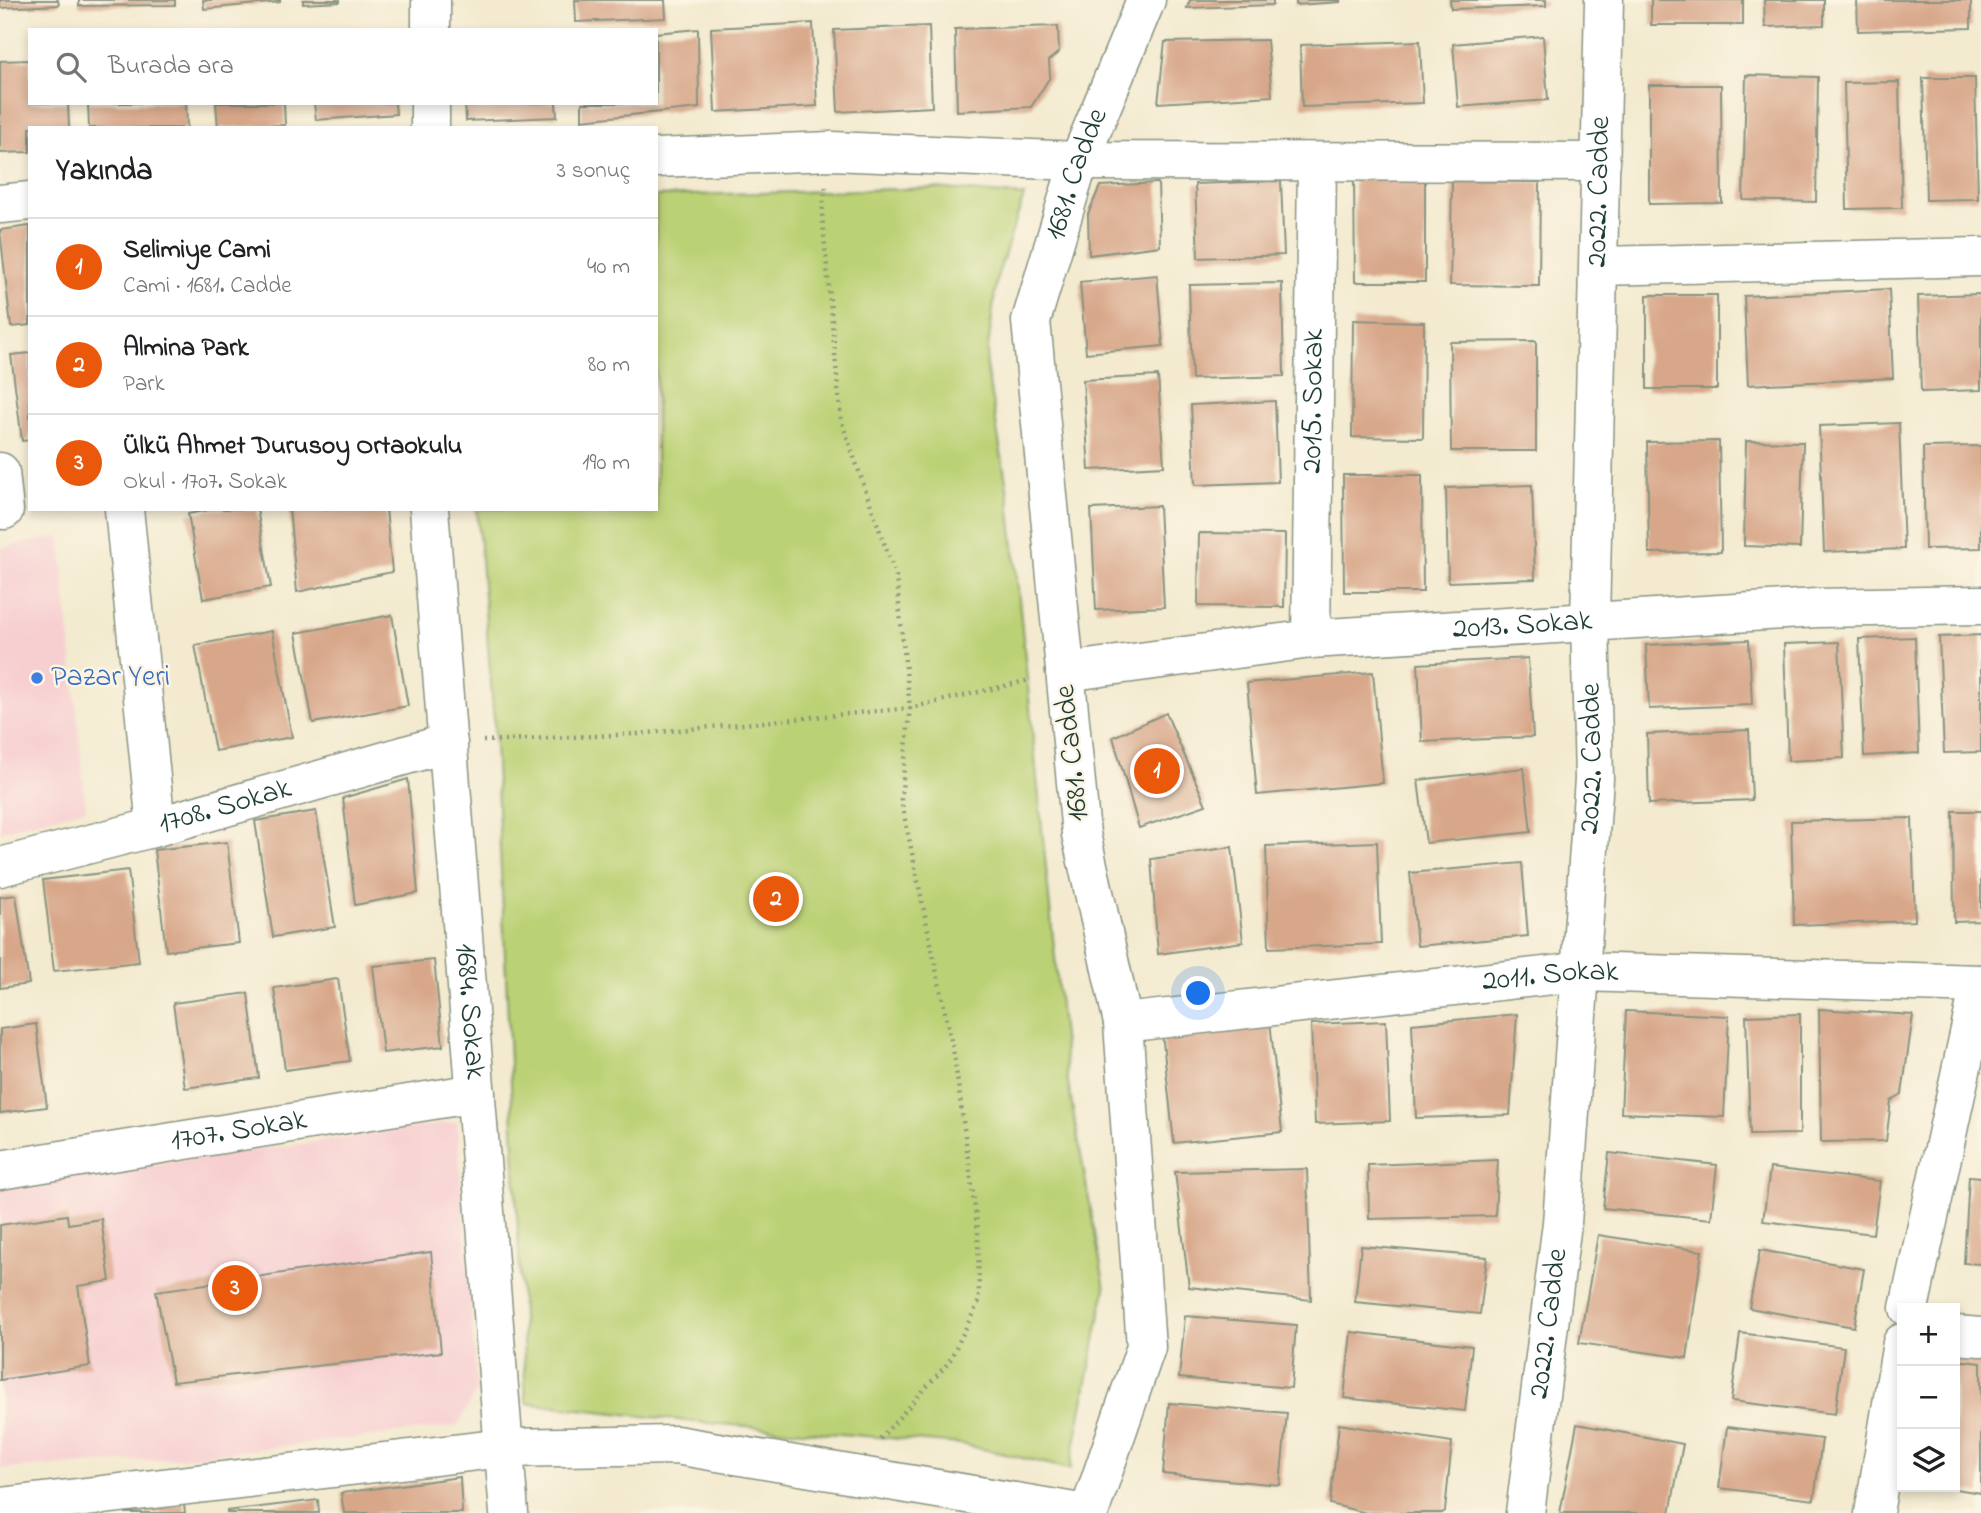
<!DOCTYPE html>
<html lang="tr">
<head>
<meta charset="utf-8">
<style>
	body { margin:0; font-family:"Indie Flower",sans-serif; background:#f6f6f6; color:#202124 }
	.controls { position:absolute; right:21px; bottom:21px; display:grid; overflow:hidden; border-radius:0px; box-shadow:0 4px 10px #0003 }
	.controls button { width:63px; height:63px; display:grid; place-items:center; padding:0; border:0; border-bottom:2px solid #e0e0e0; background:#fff; color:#202124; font:35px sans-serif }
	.you { position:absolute; left:1199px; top:994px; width:24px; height:24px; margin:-18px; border:5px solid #fff; border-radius:50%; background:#1a73e8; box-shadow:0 0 0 10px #1a73e833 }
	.badge { display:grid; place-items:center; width:46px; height:46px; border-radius:50%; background:#ea580c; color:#fff; font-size:23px; font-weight:700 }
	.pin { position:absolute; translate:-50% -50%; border:4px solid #fff; box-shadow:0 2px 7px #0006 }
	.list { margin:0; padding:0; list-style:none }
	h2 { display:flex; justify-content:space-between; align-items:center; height:91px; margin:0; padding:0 28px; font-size:30px }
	h2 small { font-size:23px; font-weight:400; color:#757577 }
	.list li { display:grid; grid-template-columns:46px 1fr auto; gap:21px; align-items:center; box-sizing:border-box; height:98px; padding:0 28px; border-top:2px solid #e0e0e0 }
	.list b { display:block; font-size:26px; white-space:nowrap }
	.list p { margin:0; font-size:23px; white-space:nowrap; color:#757577 }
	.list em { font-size:23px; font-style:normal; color:#757577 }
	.icon { flex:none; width:38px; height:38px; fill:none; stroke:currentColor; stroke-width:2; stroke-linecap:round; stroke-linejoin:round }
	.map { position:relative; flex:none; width:1981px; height:1513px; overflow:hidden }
	.search { position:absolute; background:#fff; box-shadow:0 4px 10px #0003; left:28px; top:28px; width:630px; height:77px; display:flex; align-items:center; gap:18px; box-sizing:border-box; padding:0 24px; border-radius:0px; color:#757577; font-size:26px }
	.panel { position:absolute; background:#fff; box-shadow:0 4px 10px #0003; left:28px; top:126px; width:630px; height:385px; border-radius:0px }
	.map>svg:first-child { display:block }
	.built { fill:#f7cfd1 }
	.green { fill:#bbd175; stroke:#6d8754; stroke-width:2 }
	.building { fill:#d8a78a }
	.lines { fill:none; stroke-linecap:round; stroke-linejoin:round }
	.minor-casing { stroke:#899482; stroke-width:41 }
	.path { stroke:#899482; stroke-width:4.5; stroke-dasharray:2 5; stroke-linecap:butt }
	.minor { stroke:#fff; stroke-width:38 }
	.shop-dot { fill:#3f7fe0; stroke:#fcf5e5; stroke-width:2.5 }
	.labels { text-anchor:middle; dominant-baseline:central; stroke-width:5; stroke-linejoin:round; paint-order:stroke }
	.street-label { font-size:30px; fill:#1f3d34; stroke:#fcf5e5 }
	.shop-label { font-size:30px; fill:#366cbe; stroke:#fcf5e5; text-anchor:start }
</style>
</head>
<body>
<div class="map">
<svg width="1981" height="1513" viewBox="0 0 1981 1513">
	<rect width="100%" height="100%" fill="#fcf5e5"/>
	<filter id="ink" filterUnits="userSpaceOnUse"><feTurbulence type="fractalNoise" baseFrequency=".0143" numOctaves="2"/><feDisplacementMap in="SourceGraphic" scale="14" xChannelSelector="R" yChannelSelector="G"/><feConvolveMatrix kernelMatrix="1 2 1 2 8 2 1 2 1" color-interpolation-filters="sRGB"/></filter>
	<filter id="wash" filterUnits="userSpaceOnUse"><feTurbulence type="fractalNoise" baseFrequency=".00686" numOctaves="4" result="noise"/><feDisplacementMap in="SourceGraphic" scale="28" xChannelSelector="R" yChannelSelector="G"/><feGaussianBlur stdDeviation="1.57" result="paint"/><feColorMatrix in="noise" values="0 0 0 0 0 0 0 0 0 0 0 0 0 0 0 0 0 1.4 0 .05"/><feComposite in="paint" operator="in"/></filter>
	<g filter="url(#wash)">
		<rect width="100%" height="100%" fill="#f3eacf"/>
		<path class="built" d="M60 536 86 809 0 831V548Z
			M457 1122 477 1390 457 1426 181 1458 0 1469V1186Z"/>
		<path class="green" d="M935 188 1024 196 997 277 986 365 1009 499 1067 1077 1105 1289 1070 1469 961 1444 696 1422 526 1403 494 721 477 509H656V196Z"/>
		<g id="blocks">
			<path class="building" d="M0 0H58L59 5 0 8Z
				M79 0H175V5L79 6Z
				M203 0H280V2L204 9Z
				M303 0H340V2L303 4Z
				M575 0H665L666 18 576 22Z
				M1190 0H1273V5L1187 8Z
				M1296 0H1340V2L1296 5Z
				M1450 0H1546V6L1451 9Z
				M1651 0H1743V25H1651Z
				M1764 0H1824V25L1765 27Z
				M1857 0H1971V28L1858 31Z
				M813 23 817 106 715 112 711 28Z
				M929 26 932 107 838 112 834 30Z
				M1058 26 1059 52 1049 60 1050 77 1031 107 957 111 955 29Z
				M698 29 699 108 582 120V103H656V33Z
				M1543 36 1548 100 1458 107 1453 44Z
				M1267 40 1272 96 1158 103 1165 42Z
				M1420 41 1423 103 1302 107 1300 45Z
				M30 60V103H68L69 128H30V152L0 153V61Z
				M1746 75 1818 77 1816 202 1743 200Z
				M1923 78H1975L1978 199 1926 200Z
				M1899 82 1902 208 1847 209 1844 83Z
				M1649 85H1721L1722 203 1649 204Z
				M88 103H186L187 128H89Z
				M216 103H284L285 125 218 128Z
				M314 103H395L396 114 316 120Z
				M465 103H556L557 117 466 121Z
				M1354 177H1425V282H1355Z
				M1281 181 1284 255 1198 258 1195 184Z
				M1452 181 1540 182 1539 286 1450 285Z
				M1158 183 1160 246 1089 255 1088 214 1100 186Z
				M30 226V325L11 327 0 230Z
				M1157 275 1163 346 1086 353 1080 282Z
				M1282 283 1284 376 1192 379 1189 285Z
				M1889 289 1893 378 1748 385 1744 296Z
				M1981 294V390L1921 392 1918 296Z
				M1647 295H1717V389H1647Z
				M1353 320 1424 322 1423 438 1352 437Z
				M1536 341V451H1451L1450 342Z
				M30 353V440L22 441 11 355Z
				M1158 376 1164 466 1089 470 1083 380Z
				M1275 401 1278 482 1195 485 1191 405Z
				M1899 423 1904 549 1824 552 1819 426Z
				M1719 441 1721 552 1649 553 1647 442Z
				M1746 441 1803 442 1800 548 1744 546Z
				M1981 446V548L1925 549 1923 447Z
				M1343 475H1422L1423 592H1344Z
				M1532 485 1535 579 1448 582 1446 488Z
				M1159 506 1164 607 1096 610 1091 509Z
				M214 509H257L271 587 203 599 188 514Z
				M289 509H386L392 572 297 592Z
				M1199 533 1285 534 1284 607 1198 606Z
				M392 615 408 706 313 723 296 633Z
				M272 631 292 737 215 751 195 645Z
				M1981 635V752L1944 753 1939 637Z
				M1915 637 1919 753 1864 756 1859 639Z
				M1749 640 1752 705 1649 709 1646 645Z
				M1839 642 1844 758 1788 761 1784 644Z
				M1528 658 1533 737 1422 742 1418 664Z
				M1373 672 1383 783 1257 795 1247 683Z
				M1166 713 1206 805 1139 828 1113 737Z
				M1749 730 1752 800 1649 804 1647 734Z
				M1524 768 1531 832 1426 843 1418 780Z
				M408 779 418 893 355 905 343 798Z
				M316 811 335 927 273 937 255 821Z
				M1953 811H1981V921L1954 922Z
				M1912 818 1915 921 1794 925 1791 821Z
				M227 842 239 943 166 951 154 850Z
				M1377 842 1381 944 1269 948 1266 846Z
				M1232 847 1243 942 1158 954 1151 859Z
				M1522 863 1528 936 1417 946 1410 873Z
				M128 870 139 962 54 971 43 880Z
				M16 895 29 984 0 988V897Z
				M434 960 443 1046 383 1053 373 966Z
				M338 979 350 1061 285 1070 274 988Z
				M248 993 259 1078 185 1088 173 1003Z
				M1819 1009 1913 1015 1902 1094 1891 1101 1886 1141 1821 1142Z
				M1626 1011 1729 1016 1724 1117 1621 1113Z
				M1517 1014 1510 1115 1416 1118 1412 1024Z
				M1800 1014V1134L1750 1135 1746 1016Z
				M1270 1021 1282 1132 1174 1143 1162 1033Z
				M1386 1021 1390 1121 1315 1124 1311 1024Z
				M36 1024 47 1107 0 1113V1029Z
				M1609 1153 1717 1165 1711 1219 1603 1208Z
				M1498 1160 1495 1216 1369 1219 1368 1165Z
				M1770 1168 1880 1181 1873 1234 1763 1221Z
				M1307 1169 1311 1300 1189 1287 1175 1172Z
				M1969 1176 1981 1177V1264L1964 1263Z
				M67 1215 68 1224 101 1219 110 1281 78 1286 90 1366 0 1380V1225Z
				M1598 1235 1702 1251 1687 1358 1579 1343Z
				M1361 1246 1487 1257 1480 1314 1355 1302Z
				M1760 1250 1864 1269 1854 1327 1749 1308Z
				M431 1252 441 1352 173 1382 156 1291Z
				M1185 1316 1296 1325 1291 1388 1179 1378Z
				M1351 1332 1472 1346 1465 1411 1344 1398Z
				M1740 1333 1844 1347 1835 1414 1731 1401Z
				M1955 1360 1981 1363V1493L1955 1489Z
				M1169 1403 1287 1413 1280 1485 1163 1474Z
				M1339 1424 1452 1442 1445 1511 1442 1513H1366L1330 1504Z
				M1577 1424 1683 1444 1670 1513H1560Z
				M1727 1427 1822 1439 1814 1500 1719 1488Z
				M460 1477 462 1513H344L341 1493Z
				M318 1500 319 1513H227V1511Z
				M184 1504 185 1513H126V1511Z"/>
		</g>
	</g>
	<g filter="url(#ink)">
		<use href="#blocks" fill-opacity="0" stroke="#899482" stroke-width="2"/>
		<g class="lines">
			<g class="minor-casing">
				<g id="minor">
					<path d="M431 30V0"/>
					<path d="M430 128V103"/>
					<path d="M656 158 831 151 1079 161 1601 162"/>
					<path d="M0 204 30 201"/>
					<path d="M1599 266 1981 257"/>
					<path d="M0 472 4 510"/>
					<path d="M124 509 156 827"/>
					<path id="s1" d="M429 509 509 1513"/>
					<path id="s2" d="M1311 639 1317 162"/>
					<path id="s3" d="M1065 672 1311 639 1817 608 1981 605"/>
					<path id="s4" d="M0 867 156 827 448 743"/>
					<path id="s5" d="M1123 1023 1580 972 1981 984"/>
					<path id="s6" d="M0 1170 476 1093"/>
					<path d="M1909 1308 1980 984"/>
					<path d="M1955 1335 1981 1337"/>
					<path d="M0 1507 504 1448 676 1445 1080 1513"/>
					<path id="s7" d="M1089 1513 1146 1347 1123 1023 1081 834 1031 321 1079 161 1146 0"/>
					<path id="s8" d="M1525 1513 1562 1223 1594 779 1590 622 1604 0"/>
					<path d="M1874 1513 1902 1343"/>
				</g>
			</g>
			<path class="path" d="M826 187 822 213 841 420 896 577 910 708 901 800 954 1055 978 1231 979 1301 949 1362 878 1441
				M483 741 638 734 910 708 1030 680"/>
			<use href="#minor" class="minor"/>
		</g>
	</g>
	<circle class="shop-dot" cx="37" cy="678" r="7"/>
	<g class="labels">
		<g class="street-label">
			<text stroke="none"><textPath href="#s7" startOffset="1363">1681. Cadde</textPath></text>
			<text stroke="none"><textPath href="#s8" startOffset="1325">2022. Cadde</textPath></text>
			<text stroke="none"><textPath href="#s2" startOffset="238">2015. Sokak</textPath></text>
			<text stroke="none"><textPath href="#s3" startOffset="460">2013. Sokak</textPath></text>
			<text transform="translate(1073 753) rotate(-96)">1681. Cadde</text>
			<text stroke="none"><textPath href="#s8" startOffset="758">2022. Cadde</textPath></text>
			<text stroke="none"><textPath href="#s4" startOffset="233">1708. Sokak</textPath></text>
			<text stroke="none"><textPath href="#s5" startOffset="430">2011. Sokak</textPath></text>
			<text stroke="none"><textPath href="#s1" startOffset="504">1684. Sokak</textPath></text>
			<text stroke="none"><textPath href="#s6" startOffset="242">1707. Sokak</textPath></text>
			<text stroke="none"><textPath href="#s8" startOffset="191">2022. Cadde</textPath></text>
		</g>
		<g class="shop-label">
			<text x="51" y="678">Pazar Yeri</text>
		</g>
	</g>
</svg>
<div class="controls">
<button>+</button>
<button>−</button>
<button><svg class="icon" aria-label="layers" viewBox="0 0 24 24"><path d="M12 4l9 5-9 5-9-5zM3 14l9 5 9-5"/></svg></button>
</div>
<div class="you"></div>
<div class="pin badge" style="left:1157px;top:771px">1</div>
<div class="pin badge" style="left:776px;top:899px">2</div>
<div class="pin badge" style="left:235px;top:1288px">3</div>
<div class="search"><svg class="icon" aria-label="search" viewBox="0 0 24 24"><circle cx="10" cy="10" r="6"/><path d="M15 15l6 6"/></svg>Burada ara</div>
<section class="panel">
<h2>Yakında<small>3 sonuç</small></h2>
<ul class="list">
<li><span class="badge">1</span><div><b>Selimiye Cami</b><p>Cami · 1681. Cadde</p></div><em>40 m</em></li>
<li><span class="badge">2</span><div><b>Almina Park</b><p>Park</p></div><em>80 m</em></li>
<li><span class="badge">3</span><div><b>Ülkü Ahmet Durusoy Ortaokulu</b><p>Okul · 1707. Sokak</p></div><em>190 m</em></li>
</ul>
</section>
</div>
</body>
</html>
